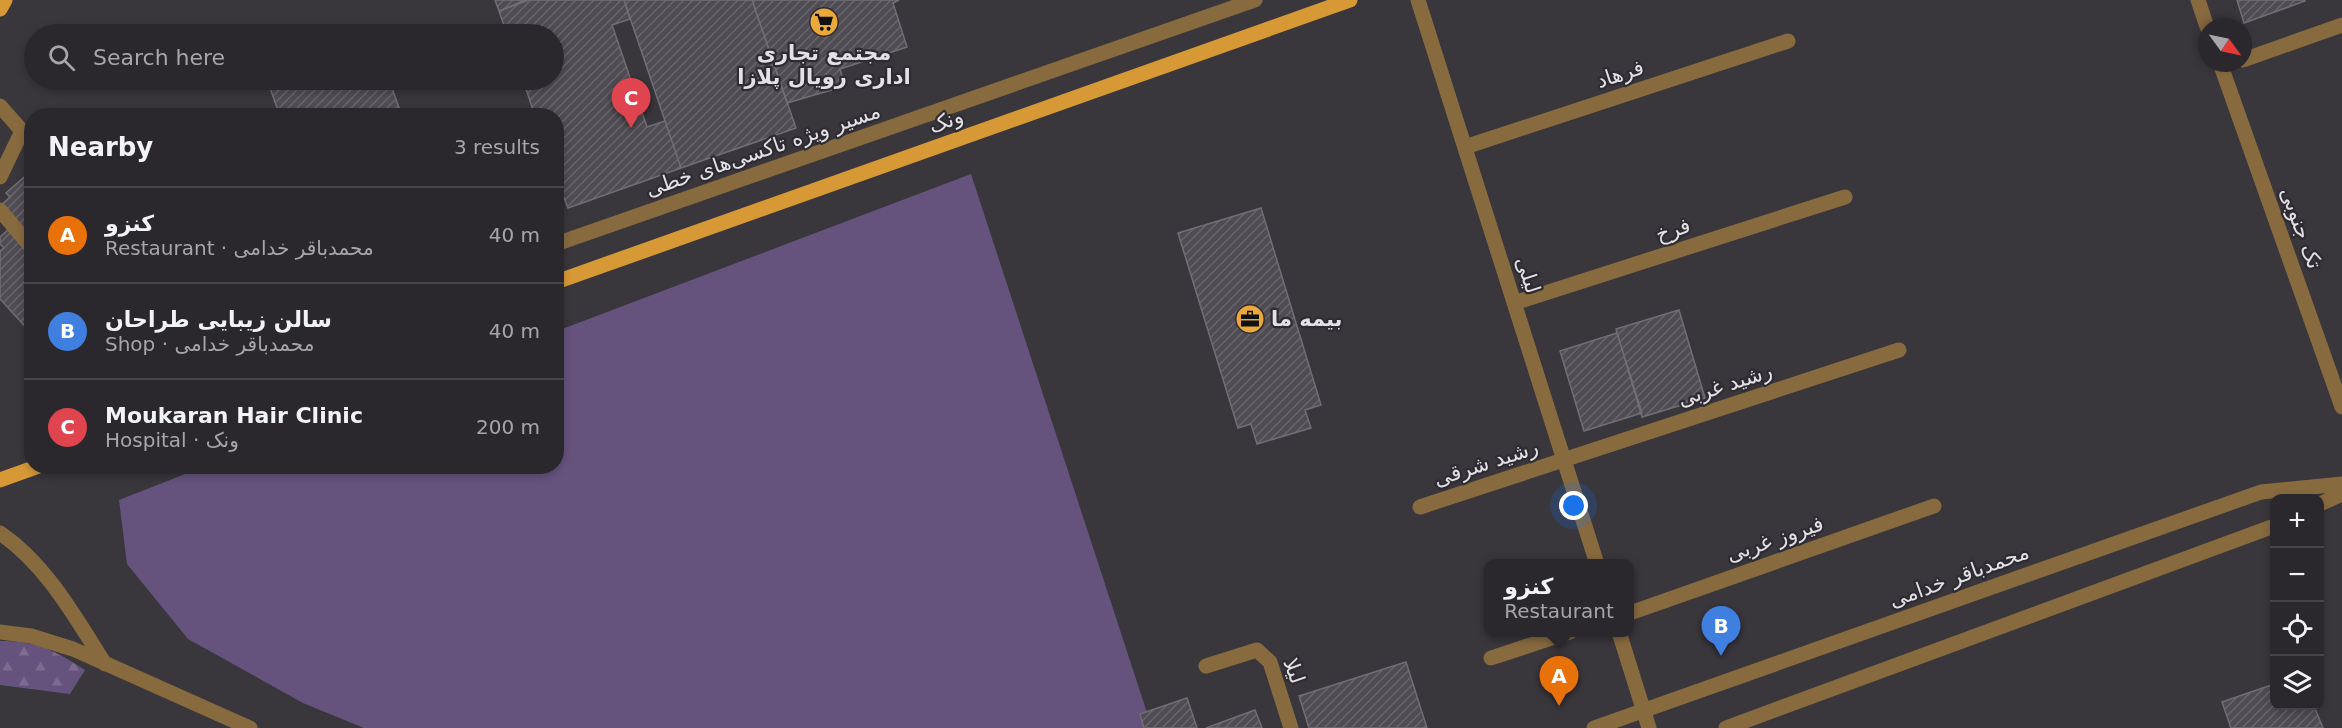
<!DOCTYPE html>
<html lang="en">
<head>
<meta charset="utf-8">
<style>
	body { margin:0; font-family:"DejaVu Sans",Cairo,sans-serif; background:#373439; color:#f1f3f6 }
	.controls { position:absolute; right:18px; bottom:18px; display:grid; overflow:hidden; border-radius:12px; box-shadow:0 3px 9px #0003 }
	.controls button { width:54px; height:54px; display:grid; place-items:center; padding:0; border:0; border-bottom:2px solid #474449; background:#2b282d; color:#f1f3f6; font:30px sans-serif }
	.compass { position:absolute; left:2198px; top:18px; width:54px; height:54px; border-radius:50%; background:#2b282d; box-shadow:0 3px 9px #0003; rotate:123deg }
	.you { position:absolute; left:1574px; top:506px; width:21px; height:21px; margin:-15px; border:4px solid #fff; border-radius:50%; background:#1a73e8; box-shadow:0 0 0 9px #1a73e833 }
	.badge { display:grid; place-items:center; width:39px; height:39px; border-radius:50%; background:#eca93b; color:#fff; font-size:20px; font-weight:700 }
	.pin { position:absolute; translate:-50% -50px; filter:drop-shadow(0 2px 3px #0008) }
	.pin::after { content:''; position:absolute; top:32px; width:21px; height:18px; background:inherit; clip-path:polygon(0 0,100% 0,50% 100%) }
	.popup { position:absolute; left:1484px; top:559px; width:150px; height:78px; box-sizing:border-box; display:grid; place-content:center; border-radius:12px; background:#2b282d; filter:drop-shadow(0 2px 4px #0005); font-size:20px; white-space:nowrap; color:#a6a6aa }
	.popup b { font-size:22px; color:#f1f3f6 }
	.popup::after { content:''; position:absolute; left:50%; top:100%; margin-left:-12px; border:12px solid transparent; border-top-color:#2b282d }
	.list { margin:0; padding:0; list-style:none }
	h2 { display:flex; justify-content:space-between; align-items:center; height:78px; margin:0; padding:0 24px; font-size:26px }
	h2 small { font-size:20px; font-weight:400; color:#a6a6aa }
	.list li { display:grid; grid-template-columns:39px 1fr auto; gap:18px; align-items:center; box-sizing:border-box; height:96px; padding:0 24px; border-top:2px solid #474449 }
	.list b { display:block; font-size:22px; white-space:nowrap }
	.list p { margin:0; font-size:20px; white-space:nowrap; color:#a6a6aa }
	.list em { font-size:20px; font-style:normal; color:#a6a6aa }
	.icon { flex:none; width:33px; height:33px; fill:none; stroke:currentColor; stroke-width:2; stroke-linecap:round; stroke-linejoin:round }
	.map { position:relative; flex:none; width:2342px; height:728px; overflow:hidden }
	.search { position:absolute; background:#2b282d; box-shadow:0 3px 9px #0003; left:24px; top:24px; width:540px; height:66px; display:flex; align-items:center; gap:15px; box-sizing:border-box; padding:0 21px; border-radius:33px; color:#a6a6aa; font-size:22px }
	.panel { position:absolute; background:#2b282d; box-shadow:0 3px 9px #0003; left:24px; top:108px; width:540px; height:366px; border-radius:24px }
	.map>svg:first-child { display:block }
	.grass { fill:#66537d }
	.forest { fill:url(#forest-firs) }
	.building { fill:url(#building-hatch); stroke:#716e76; stroke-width:1.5 }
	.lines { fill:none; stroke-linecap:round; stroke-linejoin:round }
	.minor { stroke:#886a3f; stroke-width:15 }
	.major { stroke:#d79936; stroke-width:15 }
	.labels { text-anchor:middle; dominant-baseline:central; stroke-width:4.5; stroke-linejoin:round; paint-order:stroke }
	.poi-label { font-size:21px; font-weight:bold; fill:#e2e1e5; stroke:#2e2b32 }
	.street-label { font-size:21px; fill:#e2e1e5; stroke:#2e2b32 }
</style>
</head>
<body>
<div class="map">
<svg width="2342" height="728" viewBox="0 0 2342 728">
	<defs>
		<pattern id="forest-firs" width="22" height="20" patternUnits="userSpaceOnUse" patternTransform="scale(1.5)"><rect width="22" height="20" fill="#66537d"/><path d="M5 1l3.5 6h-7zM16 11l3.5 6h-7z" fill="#7c6b8f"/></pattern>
		<pattern id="building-hatch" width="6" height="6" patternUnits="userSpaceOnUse" patternTransform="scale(1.5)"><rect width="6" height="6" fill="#4f4c53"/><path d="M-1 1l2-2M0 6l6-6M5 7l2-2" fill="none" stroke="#68666c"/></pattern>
	</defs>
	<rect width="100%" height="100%" fill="#39363c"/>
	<path class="grass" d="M971 174 1152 728H364L303 703 188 639 127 564 119 500 203 467 556 466 557 331Z"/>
	<path class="forest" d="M0 641C37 641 54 650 85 670L70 694 0 685Z"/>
	<path class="building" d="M495 0H526L499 11Z
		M529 0H624L630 19 612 25 647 127 665 121 681 168 568 208 556 176V116H535L523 80H554V34H507L499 11Z
		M624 0H752L796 128 681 168Z
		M752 0H899L893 3 907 47 840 69 845 86 787 103Z
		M2237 0H2304L2305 1 2244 23Z
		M294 80H389L402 116H280L270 88Z
		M30 172 32 173V334L0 299V251L4 248 0 244V237L11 227 0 206 10 197 6 193Z
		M1261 208 1321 405 1305 410 1311 428 1257 444 1251 424 1238 428 1178 233Z
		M1679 310 1705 398 1642 417 1616 329Z
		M1617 333 1642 413 1584 431 1560 351Z
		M1406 662 1427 728H1309L1299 696Z
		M2274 684V706H2314L2323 728H2231L2222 702Z
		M1187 698 1197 728H1144L1140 714Z
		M1255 710 1262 728H1206Z"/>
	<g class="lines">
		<path class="minor" d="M1418 0 1597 564
			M2198 0 2207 27
			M2243 60 2342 25
			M2220 63 2342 407
			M0 106 22 131 0 177
			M1465 147 1788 41
			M0 210 32 248
			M556 244 1255 0
			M1514 303 1845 197
			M2320 504 2342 494
			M1420 507 1899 350
			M0 533C46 564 75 617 105 664
			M1630 613 1934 506
			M0 632 31 636 73 649 250 728
			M1619 632 1649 728
			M1491 658 1570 632
			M1206 666 1257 650 1270 662 1291 728
			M1594 728 2261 492 2342 484
			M1726 728 2274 526"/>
		<path class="major" d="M0 9 5 0
			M556 282 1350 0
			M0 480 39 466"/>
	</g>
	<defs>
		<g id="supermarket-disc" transform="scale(1.5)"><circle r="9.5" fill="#eca93b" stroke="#2e2b32"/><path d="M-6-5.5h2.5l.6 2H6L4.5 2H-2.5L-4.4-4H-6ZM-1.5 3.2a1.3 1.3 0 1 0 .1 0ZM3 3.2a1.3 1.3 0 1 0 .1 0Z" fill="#111"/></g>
		<g id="office-disc" transform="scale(1.5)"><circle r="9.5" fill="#eca93b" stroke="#2e2b32"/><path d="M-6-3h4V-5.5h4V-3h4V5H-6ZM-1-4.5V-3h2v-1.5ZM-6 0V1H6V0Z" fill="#111"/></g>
	</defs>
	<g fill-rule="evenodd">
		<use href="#supermarket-disc" x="824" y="22"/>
		<use href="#office-disc" x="1250" y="319"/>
	</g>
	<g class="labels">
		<g class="poi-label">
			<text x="824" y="53">مجتمع تجاری<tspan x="824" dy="24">اداری رویال پلازا</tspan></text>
			<text x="1271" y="319" text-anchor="start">بیمه ما</text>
		</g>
		<g class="street-label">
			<text transform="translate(1620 74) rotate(-18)">فرهاد</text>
			<text transform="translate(946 121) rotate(-20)">ونک</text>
			<text transform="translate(763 150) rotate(-19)">مسیر ویژه تاکسی‌های خطی</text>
			<text transform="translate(2301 228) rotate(70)">تک جنوبی</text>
			<text transform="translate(1673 230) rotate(-18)">فرخ</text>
			<text transform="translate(1528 275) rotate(72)">لیلی</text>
			<text transform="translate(1725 385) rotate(-18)">رشید غربی</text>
			<text transform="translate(1486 463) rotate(-18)">رشید شرقی</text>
			<text transform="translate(1775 539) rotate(-19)">فیروز غربی</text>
			<text transform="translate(1959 576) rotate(-20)">محمدباقر خدامی</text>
			<text transform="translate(1294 671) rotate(70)">لیلا</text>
		</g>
	</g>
</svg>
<div class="controls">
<button>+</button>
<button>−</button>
<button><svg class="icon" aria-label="locate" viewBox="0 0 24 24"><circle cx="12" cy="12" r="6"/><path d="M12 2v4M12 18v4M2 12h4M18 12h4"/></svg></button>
<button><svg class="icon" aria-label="layers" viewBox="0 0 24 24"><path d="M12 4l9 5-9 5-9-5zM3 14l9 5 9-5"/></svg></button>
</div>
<svg class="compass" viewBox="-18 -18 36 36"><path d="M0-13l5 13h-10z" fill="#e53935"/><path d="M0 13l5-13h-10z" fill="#a6a6aa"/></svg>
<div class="you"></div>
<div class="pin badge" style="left:1559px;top:706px;background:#e8710a">A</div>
<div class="popup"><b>کنزو</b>Restaurant</div>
<div class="pin badge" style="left:1721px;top:656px;background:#3f7fe0">B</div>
<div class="pin badge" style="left:631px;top:128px;background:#e0444e">C</div>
<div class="search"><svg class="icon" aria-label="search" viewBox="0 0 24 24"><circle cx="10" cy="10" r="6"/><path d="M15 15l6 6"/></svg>Search here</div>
<section class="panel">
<h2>Nearby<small>3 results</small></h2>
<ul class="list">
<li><span class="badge" style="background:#e8710a">A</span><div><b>کنزو</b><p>Restaurant · محمدباقر خدامی</p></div><em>40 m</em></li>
<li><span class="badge" style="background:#3f7fe0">B</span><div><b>سالن زیبایی طراحان</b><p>Shop · محمدباقر خدامی</p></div><em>40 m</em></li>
<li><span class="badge" style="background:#e0444e">C</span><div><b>Moukaran Hair Clinic</b><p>Hospital · ونک</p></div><em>200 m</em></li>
</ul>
</section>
</div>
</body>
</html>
